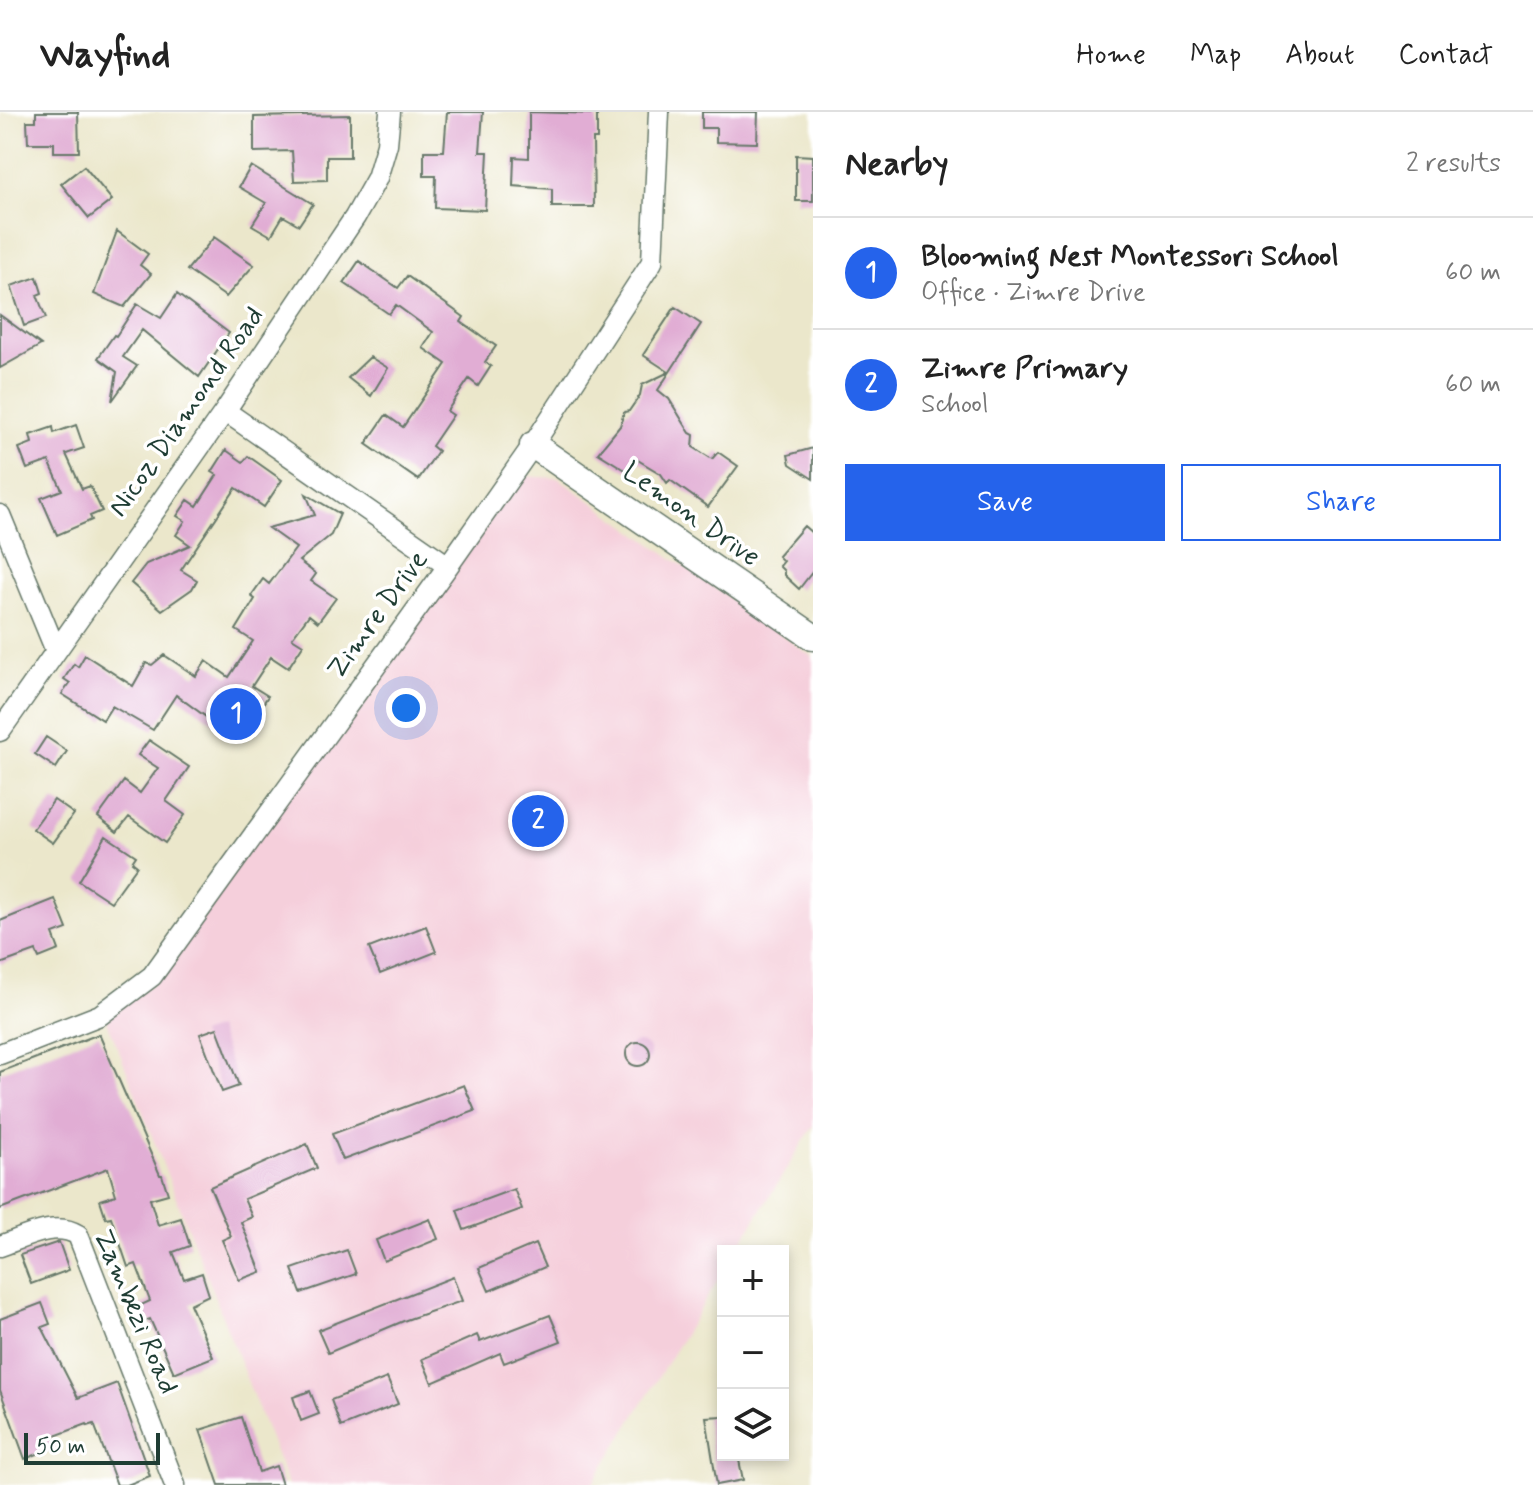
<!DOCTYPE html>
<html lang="en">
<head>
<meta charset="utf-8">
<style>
	body { margin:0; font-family:Mynerve,sans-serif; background:#f2f2f2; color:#222 }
	.controls { position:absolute; right:24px; bottom:24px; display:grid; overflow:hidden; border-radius:0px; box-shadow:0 4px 12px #0003 }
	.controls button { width:72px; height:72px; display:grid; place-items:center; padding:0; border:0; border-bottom:2px solid #e0e0e0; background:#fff; color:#222; font:40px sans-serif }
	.scale { position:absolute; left:24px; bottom:20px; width:136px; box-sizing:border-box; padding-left:8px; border:4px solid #1f3d34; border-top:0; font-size:22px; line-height:28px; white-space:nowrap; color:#1f3d34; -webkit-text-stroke:6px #fff; paint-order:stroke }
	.you { position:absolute; left:406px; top:596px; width:28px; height:28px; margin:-20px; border:6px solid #fff; border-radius:50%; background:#1a73e8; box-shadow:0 0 0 12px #1a73e833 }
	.badge { display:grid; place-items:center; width:52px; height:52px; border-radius:50%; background:#2563eb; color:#fff; font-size:26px; font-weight:700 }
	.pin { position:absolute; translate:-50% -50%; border:4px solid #fff; box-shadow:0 2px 8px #0006 }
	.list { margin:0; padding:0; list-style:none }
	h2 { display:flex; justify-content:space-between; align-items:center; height:104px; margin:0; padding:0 32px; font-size:34px }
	h2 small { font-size:26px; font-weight:400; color:#767676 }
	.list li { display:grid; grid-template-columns:52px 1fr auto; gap:24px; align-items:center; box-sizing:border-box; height:112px; padding:0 32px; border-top:2px solid #e0e0e0 }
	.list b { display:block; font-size:30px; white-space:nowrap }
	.list p { margin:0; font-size:26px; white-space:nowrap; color:#767676 }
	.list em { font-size:26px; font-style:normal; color:#767676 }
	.actions { display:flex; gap:16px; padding:24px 32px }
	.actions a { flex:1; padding:18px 0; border:2px solid #2563eb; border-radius:0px; text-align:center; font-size:28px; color:#2563eb }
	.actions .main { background:#2563eb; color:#fff }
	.icon { flex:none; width:44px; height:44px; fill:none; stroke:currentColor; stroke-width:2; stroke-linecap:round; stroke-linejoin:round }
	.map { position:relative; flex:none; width:813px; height:1373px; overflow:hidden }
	header { display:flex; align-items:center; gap:48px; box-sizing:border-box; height:112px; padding:0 40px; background:#fff; border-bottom:2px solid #e0e0e0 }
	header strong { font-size:38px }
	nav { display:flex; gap:44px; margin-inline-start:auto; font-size:28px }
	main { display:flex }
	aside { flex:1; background:#fff }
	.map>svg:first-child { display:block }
	.built { fill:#f5cfdb }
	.building { fill:#e1add4 }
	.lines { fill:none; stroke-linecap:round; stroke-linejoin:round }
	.minor-casing { stroke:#667869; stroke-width:23 }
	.tertiary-casing { stroke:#667869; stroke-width:29 }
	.minor { stroke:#fff; stroke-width:20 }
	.tertiary { stroke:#fff; stroke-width:26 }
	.labels { text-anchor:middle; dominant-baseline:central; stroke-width:7; stroke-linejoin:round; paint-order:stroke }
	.street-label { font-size:28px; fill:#1f3d34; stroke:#fff }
</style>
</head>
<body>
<header>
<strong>Wayfind</strong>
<nav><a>Home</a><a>Map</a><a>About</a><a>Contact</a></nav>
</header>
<main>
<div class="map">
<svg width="813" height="1373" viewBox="0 0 813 1373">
	<rect width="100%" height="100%" fill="#fff"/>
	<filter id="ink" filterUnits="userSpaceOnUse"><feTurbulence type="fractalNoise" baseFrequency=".0125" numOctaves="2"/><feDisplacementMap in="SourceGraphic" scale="16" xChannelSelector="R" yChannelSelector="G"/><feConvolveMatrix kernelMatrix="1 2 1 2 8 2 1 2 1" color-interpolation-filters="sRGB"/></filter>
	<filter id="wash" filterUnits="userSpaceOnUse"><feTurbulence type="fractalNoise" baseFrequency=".006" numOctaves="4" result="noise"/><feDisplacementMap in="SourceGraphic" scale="32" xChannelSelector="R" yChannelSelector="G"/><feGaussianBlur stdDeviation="1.8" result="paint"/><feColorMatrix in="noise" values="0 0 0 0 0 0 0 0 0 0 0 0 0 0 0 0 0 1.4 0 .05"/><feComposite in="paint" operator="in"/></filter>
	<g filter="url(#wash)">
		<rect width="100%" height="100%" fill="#ebe7cb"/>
		<path class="built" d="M503 363 558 366 813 545V1014L736 1139H723V1160L592 1373H288L104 901 151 873Z"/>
		<g id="blocks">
			<path class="building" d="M36 0H78L79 40H54V31H28L27 9H36Z
				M447 0H483L480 40H488L485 98 435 96 436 64H424V39H444Z
				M529 0 597 2V27H593L594 95H552V77L513 74 514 45 529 46Z
				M702 0H758L757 31 716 30V16H702Z
				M350 3V45H327V68L294 69 292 39 254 40V5Z
				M796 43 813 44V89H796Z
				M84 54 112 88 89 106 61 72Z
				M251 54 313 92 299 113 283 104 271 124 252 113 266 91 239 75Z
				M117 119 148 142 140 153 151 162 124 195 94 182Z
				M214 125 254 153 226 185 187 158Z
				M359 149 398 176 407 164 464 205 461 210 496 234 485 250 491 254 478 274 469 267 447 299 453 303 432 334 438 339 418 368 366 332 386 303 403 315 446 252 423 236 433 220 396 193 389 202 344 171Z
				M37 165 42 181 37 183 46 206 24 214 11 174Z
				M177 182 229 221 199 265 142 218 123 245 137 254 112 289 117 260 98 246 114 223 116 224 137 192 161 206Z
				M675 195 701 212 658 278 669 287 690 321 694 323 693 335 712 347 718 340 738 354 708 395 670 368 667 371 661 362 636 347 627 359 598 341 620 314 624 300 629 299 640 283 642 273 669 260 643 243Z
				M0 203 41 233 0 256Z
				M370 245 388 256 371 284 348 266Z
				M76 313 84 336 66 342 82 377 90 374 102 399 90 404 92 408 57 423 41 386 62 378 49 349 27 357 19 336 32 331 30 323 53 315 54 321Z
				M813 336V367L790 352 788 343Z
				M226 338 243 350 248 344 282 368 264 395 236 376 181 458 197 468 192 477 162 498 131 471 146 452 190 433 176 423 185 409 177 404 188 388 197 394 217 363 212 360Z
				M306 382 340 402 331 423 299 449 316 462 311 469 336 486 318 510 309 503 292 526 303 533 288 556 271 545 252 574 268 584 239 629 176 583 153 618 112 594 103 608 62 582 70 571 64 567 74 552 78 555 85 543 133 574 146 551 152 553 164 543 196 564 206 549 229 565 253 529 236 518 255 487 251 484 263 467 269 472 296 436 268 416 315 403Z
				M804 414 813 422V459L799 477 784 463V459L779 454 783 449 778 444Z
				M46 625 67 639 56 656 35 642Z
				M149 628 189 655 166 689 185 703 165 731 129 705 117 720 98 705 124 669 140 681 158 656 138 643Z
				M54 688 74 702 53 731 33 717Z
				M106 724 136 744 132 750 137 754 111 790 79 769Z
				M55 787 67 817 53 822 59 838 39 846 36 839 0 852V809Z
				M426 814 436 840 380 862 369 836Z
				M217 916 239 974 222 980 200 922Z
				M99 922 160 1063H162L168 1082 150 1087 158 1113 181 1106 190 1134 173 1140 184 1167 202 1161 209 1183 190 1192 213 1245 174 1261 150 1207 145 1209 139 1194 150 1189 136 1152 128 1155 111 1105 106 1106 100 1088 116 1083 108 1056 0 1097V960Z
				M626 942a12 12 0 1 1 24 0a12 12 0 1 1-24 0Z
				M464 973 475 999 343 1048 332 1022Z
				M307 1032 317 1056 244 1087 252 1105 241 1110 261 1160 239 1168 222 1128 231 1124 210 1075Z
				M514 1077 522 1097 464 1118 457 1098Z
				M430 1107 438 1127 384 1149 376 1128Z
				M59 1130 69 1158 31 1172 20 1143Z
				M535 1132 545 1155 489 1179 479 1156Z
				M347 1138 356 1162 301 1181 292 1157Z
				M453 1165 462 1189 406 1208 328 1241 318 1218Z
				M42 1191 50 1212 42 1215 78 1286 117 1271 150 1364 127 1373H117L94 1312 88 1314 87 1312 49 1326 53 1336 25 1347 0 1278V1207Z
				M550 1203 561 1229 504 1251 500 1241 432 1271 422 1247 477 1223 480 1230Z
				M387 1266 398 1292 341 1315 331 1288Z
				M310 1279 319 1302 301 1309 293 1285Z
				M723 1304V1343H738L743 1368 717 1373 706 1305Z
				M241 1305 259 1360 276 1354 282 1373H219L200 1318Z"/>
		</g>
	</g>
	<g filter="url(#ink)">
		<use href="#blocks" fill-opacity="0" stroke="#667869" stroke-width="2"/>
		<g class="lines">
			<g class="minor-casing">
				<path id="minor" d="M225 299 448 454
					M0 403 56 539
					M0 619 225 299 355 105 377 66 387 32 390 0
					M0 942 100 903 152 864 448 454 533 333 652 150 659 0
					M0 1134C24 1126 55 1108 78 1123L175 1373"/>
			</g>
			<g class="tertiary-casing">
				<path id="tertiary" d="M533 333 813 525"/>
			</g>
			<use href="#minor" class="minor"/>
			<use href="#tertiary" class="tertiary"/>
		</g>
	</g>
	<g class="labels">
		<g class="street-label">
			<text transform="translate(187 300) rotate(-55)">Nicoz Diamond Road</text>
			<text transform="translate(691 403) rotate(35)">Lemon Drive</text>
			<text transform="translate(378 503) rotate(-54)">Zimre Drive</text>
			<text transform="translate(135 1200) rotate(67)">Zambezi Road</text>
		</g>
	</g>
</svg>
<div class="controls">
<button>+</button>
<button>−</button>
<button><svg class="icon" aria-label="layers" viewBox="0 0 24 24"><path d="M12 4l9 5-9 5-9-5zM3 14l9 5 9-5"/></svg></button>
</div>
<div class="scale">50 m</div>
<div class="you"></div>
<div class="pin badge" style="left:236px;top:602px">1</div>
<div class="pin badge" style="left:538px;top:709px">2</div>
</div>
<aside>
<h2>Nearby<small>2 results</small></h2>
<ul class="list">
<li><span class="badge">1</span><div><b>Blooming Nest Montessori School</b><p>Office · Zimre Drive</p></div><em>60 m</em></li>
<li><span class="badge">2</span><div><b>Zimre Primary</b><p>School</p></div><em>60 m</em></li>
</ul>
<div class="actions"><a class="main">Save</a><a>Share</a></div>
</aside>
</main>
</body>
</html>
